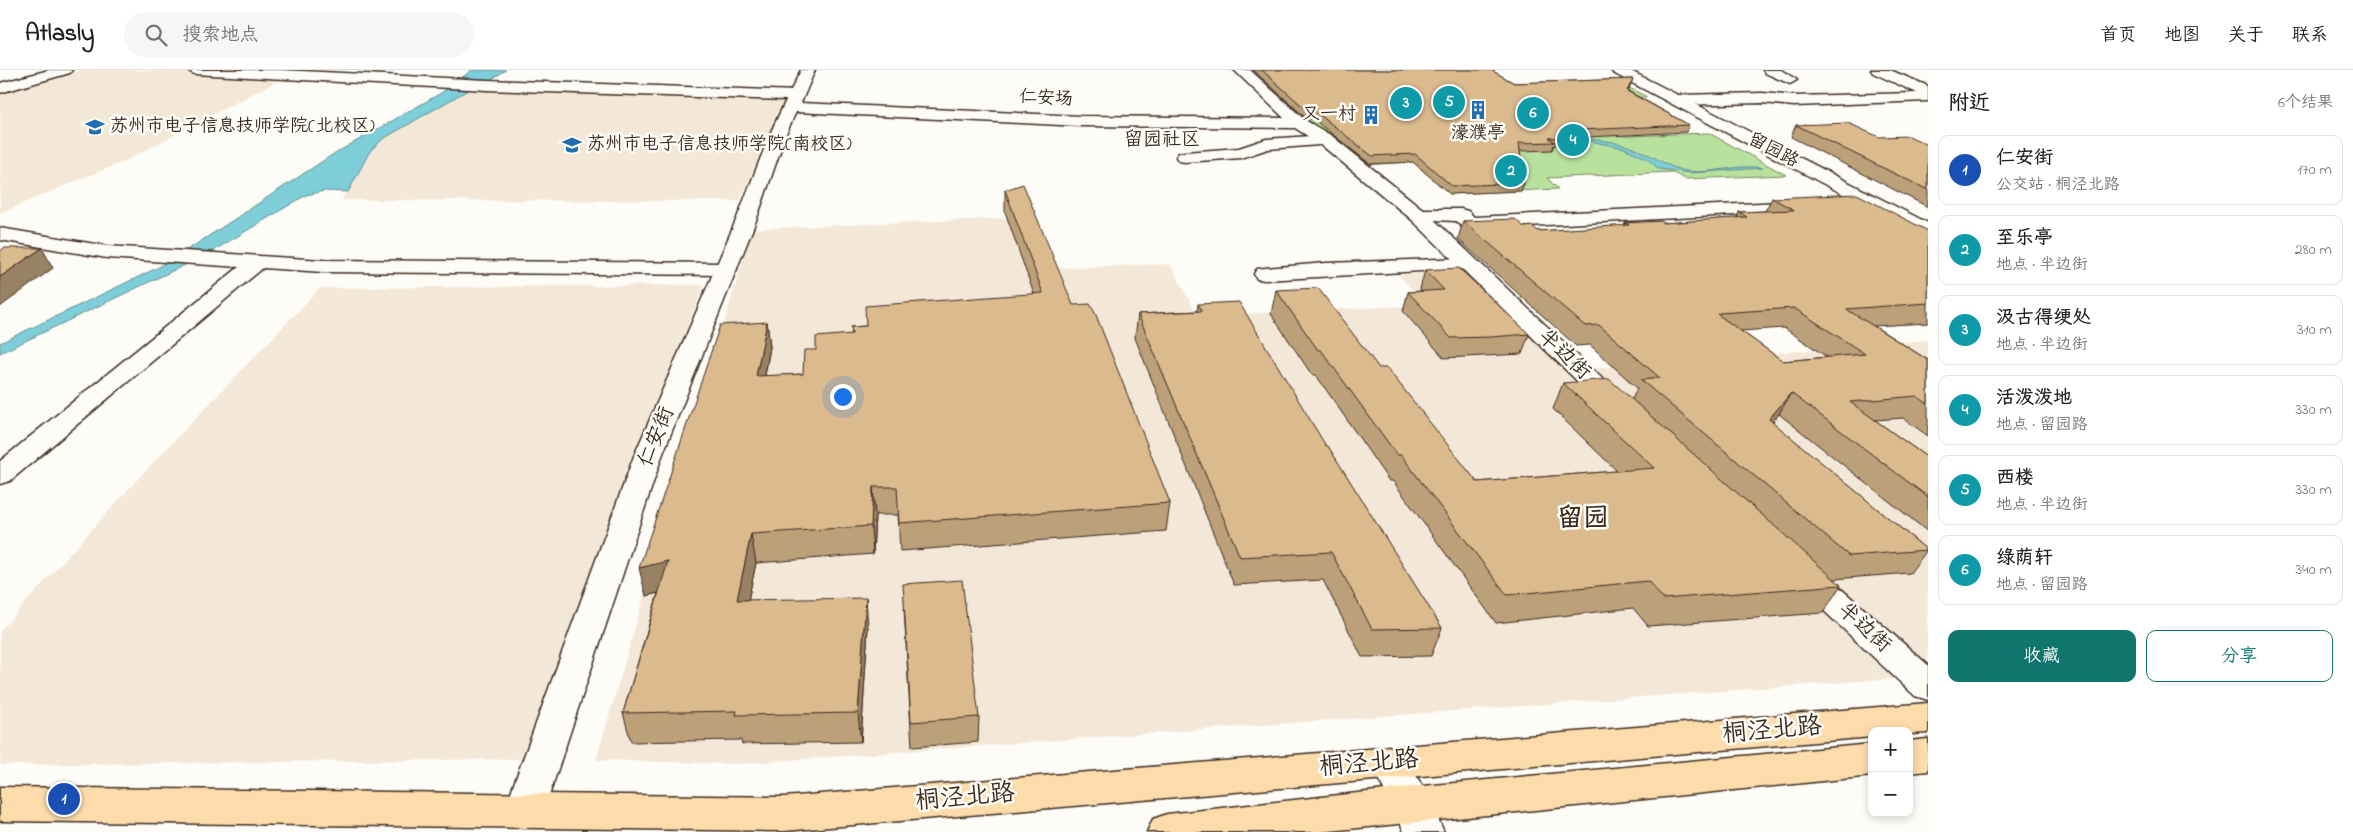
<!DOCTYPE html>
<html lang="zh">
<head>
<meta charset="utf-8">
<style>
	body { margin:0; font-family:"Indie Flower","LXGW WenKai TC",sans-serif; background:#f6f6f6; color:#202124 }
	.controls { position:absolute; right:15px; bottom:15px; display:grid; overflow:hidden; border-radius:10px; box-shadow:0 2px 8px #0003 }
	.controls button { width:45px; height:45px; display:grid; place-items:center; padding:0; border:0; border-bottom:1px solid #e0e0e0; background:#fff; color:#202124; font:25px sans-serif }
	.you { position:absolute; left:842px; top:326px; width:18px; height:18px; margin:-12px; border:4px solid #fff; border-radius:50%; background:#1a73e8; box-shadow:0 0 0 8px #1a73e833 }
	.badge { display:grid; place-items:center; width:32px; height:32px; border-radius:50%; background:#0f766e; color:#fff; font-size:16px; font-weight:700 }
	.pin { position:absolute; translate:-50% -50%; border:2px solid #fff; box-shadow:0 1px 5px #0006 }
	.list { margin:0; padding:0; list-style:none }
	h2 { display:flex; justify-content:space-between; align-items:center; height:65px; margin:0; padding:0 20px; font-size:21px }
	h2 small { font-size:16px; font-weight:400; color:#757577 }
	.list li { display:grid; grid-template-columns:32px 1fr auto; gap:15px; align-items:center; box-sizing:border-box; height:70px; margin:0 10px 10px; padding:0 10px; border:1px solid #e0e0e0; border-radius:10px }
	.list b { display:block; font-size:19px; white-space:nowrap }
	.list p { margin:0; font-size:16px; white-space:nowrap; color:#757577 }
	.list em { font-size:16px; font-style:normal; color:#757577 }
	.actions { display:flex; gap:10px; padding:15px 20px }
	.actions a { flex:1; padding:11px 0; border:1px solid #0f766e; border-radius:10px; text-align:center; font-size:18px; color:#0f766e }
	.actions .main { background:#0f766e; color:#fff }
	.icon { flex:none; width:28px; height:28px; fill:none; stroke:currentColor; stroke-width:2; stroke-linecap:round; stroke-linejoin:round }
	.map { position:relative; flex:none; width:1928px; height:762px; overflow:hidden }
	header { display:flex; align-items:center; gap:30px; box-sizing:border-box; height:70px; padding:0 25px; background:#fff; border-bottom:1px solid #e0e0e0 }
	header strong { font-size:24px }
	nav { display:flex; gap:28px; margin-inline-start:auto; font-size:18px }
	.search { width:350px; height:45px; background:#f6f6f6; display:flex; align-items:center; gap:12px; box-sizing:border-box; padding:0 18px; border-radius:28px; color:#757577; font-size:19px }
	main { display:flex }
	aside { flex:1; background:#fff }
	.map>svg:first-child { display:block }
	.built { fill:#f3e8d8 }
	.green { fill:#b7e19d; stroke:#79865e }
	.water { fill:#7eced9; stroke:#638c8e }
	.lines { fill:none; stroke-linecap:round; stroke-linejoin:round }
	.minor-casing { stroke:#3b2a1e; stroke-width:3 }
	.tertiary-casing { stroke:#3b2a1e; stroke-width:3 }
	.secondary-casing { stroke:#3b2a1e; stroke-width:3 }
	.primary-casing { stroke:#3b2a1e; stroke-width:3 }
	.minor { fill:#fdfcf7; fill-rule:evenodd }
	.tertiary { fill:#fdfcf7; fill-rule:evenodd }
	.secondary { fill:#fdfcf7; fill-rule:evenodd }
	.primary { fill:#fddcac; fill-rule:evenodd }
	.wall { fill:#bca07a; stroke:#3b2a1e; fill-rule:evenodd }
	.shaded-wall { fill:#998263; stroke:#3b2a1e }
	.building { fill:#dbba8e; stroke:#3b2a1e; fill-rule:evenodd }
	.labels { text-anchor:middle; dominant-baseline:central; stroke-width:5; stroke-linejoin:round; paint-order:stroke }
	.far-street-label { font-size:18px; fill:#3b2a1e; stroke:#fdfcf7 }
	.far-poi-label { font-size:18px; fill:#3b2a1e; stroke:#fdfcf7; text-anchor:start }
	.far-neighbourhood-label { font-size:19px; fill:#3b2a1e; stroke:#fdfcf7 }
	.street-label { font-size:21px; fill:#3b2a1e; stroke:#fdfcf7 }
	.near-street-label { font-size:25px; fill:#3b2a1e; stroke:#fdfcf7 }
	.district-label { font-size:26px; font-weight:bold; fill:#3b2a1e; stroke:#fdfcf7 }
</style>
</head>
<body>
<header>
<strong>Atlasly</strong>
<div class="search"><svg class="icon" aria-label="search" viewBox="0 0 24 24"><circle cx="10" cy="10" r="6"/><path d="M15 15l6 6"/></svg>搜索地点</div>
<nav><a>首页</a><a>地图</a><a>关于</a><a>联系</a></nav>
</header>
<main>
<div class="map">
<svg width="1928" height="762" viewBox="0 0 1928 762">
	<rect width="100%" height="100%" fill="#fdfcf7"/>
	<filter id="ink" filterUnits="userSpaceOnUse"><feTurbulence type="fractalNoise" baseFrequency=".02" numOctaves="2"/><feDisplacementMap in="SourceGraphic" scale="10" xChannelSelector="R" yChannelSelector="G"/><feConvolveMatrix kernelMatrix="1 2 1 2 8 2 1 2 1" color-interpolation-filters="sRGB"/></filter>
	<g filter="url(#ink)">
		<path class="built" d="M79 0H137L283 8 127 90 0 143V24Z
			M468 20 779 29 783 30 786 34 739 131 342 130 370 81 383 69Z
			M1034 147 1055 198 1170 194 1198 246 1427 235 1398 205 1459 201 1899 608 737 694 596 690 752 159Z
			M704 215 521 689 0 695V561L134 413 320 218Z
			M1928 270V604L1589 299Z"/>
		<path class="green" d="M1253 0 1458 29 1622 14 1647 27 1560 31 1614 64 1625 66 1709 63 1786 105 1685 109 1671 102 1547 108 1558 119 1450 124 1413 92 1360 95 1306 49Z"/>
		<path class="water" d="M472 0H506L487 12 468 20 383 69 370 81 348 122 324 121 306 125 208 184 0 283V273L157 198 198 173 332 85 441 23Z
			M1580 69C1604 69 1625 73 1647 84 1661 90 1670 98 1686 101 1711 105 1738 93 1763 98L1690 103 1659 99 1646 88 1624 78Z"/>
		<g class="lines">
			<g class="minor-casing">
				<path id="minor" d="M801 0H815L804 26 801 29H791L788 26Z
					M1763 0H1781L1797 10 1790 14 1765 3Z
					M1871 0H1890L1928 16V31L1794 36 1763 33 1677 35 1671 33 1669 30 1671 27 1677 25 1763 23 1794 26 1917 23 1873 3Z
					M1326 65 1332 66 1334 70 1332 74 1268 79 1241 88 1185 92 1179 91 1176 87 1179 83 1185 82 1239 78 1266 69Z
					M1803 131 1810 133 1813 137 1810 141 1469 159 1462 157 1456 151 1411 149 1408 145 1411 141 1418 139H1461L1468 141 1474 147Z
					M0 158 107 176 323 190 726 193 734 194 737 199 734 204 726 205 323 202 263 198 10 411 0 414V391L239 197 107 188 0 170Z
					M1467 188 1474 190 1478 194 1474 198 1265 210 1257 209 1254 204 1257 199 1265 198 1326 193Z"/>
			</g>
			<g class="tertiary-casing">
				<path id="tertiary" d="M49 0H72L70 3 0 23V13Z
					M187 0H281L487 10 796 21 801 23 804 26 801 33 1081 46 1284 48 1234 0H1250L1305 50 1332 66 1425 141 1631 336 1627 342 1618 344 1609 342 1411 149 1320 74 1295 58 1081 56 796 42 786 64 757 148 662 386 544 741 538 753 524 758 510 753 504 741 634 386 737 148 770 64 786 30 487 20 194 4Z
					M1611 0H1629L1928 153V167L1921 165 1613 3Z
					M1804 493 1815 496 1928 595V630L1915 626 1793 512 1788 504 1793 496Z"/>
			</g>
			<g class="secondary-casing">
				<path id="secondary" d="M1388 676 1401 681 1426 722 1444 762H1404L1395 740 1369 692 1375 681Z"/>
			</g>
			<g class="primary-casing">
				<path id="primary" d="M1928 633V663L1909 664V661H1872V667L784 761 0 751V717L784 727Z
					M1928 669V701L1909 703V671Z
					M1872 674V706L1319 762H1147L1153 749 1167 744 1412 717Z"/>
			</g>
			<use href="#minor" class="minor"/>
			<use href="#tertiary" class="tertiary"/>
			<use href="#secondary" class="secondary"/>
			<use href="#primary" class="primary"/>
		</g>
		<path class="wall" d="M1253 0H1491L1514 13 1633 9 1628 21 1689 55 1686 62 1589 67 1587 73 1554 75 1552 80 1520 81 1524 113 1521 121 1450 124 1413 92 1370 94 1313 49H1307Z
			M1796 55 1928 75V137L1791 67Z
			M1005 120 1073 235 1170 433 1166 461 900 481 898 445H875L873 484 756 493 748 530 868 557 861 672 742 674 741 670 631 672 623 643 658 523 646 526 767 252 770 277 765 306 803 304 816 280 852 264 851 257 866 256 1034 224 1005 142Z
			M1772 128 1928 161V253L1874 256 1928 290V366L1903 348 1875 350 1928 388V462L1779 344 1772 352 1927 480 1910 503 1834 509 1841 515 1823 543 1648 556 1633 538 1496 553 1393 411H1389L1316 305H1312L1271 244 1276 220 1379 298 1477 412 1617 401 1553 339 1563 313 1632 330 1637 318 1590 275 1576 276 1458 169 1463 151 1524 157 1538 161 1624 156 1625 153H1664L1737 148 1739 142 1765 141ZM1784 258 1827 287 1783 291 1741 261Z
			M1425 200 1529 264 1522 284 1485 286 1444 288 1403 241 1408 222 1421 221 1420 219Z
			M1198 234 1326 376 1442 558 1431 586 1362 587 1323 510 1234 515 1135 268 1138 244 1197 241Z
			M904 539 979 647 978 672 912 677Z"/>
		<path class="shaded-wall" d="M42 178 53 198 0 237V207Z
			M767 252 770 277 760 332 756 306Z
			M1791 323 1779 344 1757 371 1769 349Z
			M873 417 875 445 873 484 871 456Z
			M751 464 756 493 742 559 737 530Z
			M668 491 675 519 646 526 639 498Z
			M866 528 868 557 861 672 858 643Z"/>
		<path class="building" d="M1262 0H1491L1514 13 1633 9 1627 21 1689 55 1581 60 1590 65 1549 68 1555 72 1519 73 1524 113 1452 116 1415 84 1372 86 1315 41 1309 42Z
			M1848 53 1879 67 1909 66 1928 75V120L1796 55Z
			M1023 114 1073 235 1090 234 1096 245 1170 433 899 453 897 417H873L871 456 751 464 737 530 866 528 858 643 736 645 737 641 623 643 668 491 639 498 720 255 767 252 756 306 803 304 804 280H816V267L852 264 851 257 866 256 865 236 1043 223 1005 120Z
			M1857 124 1928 161V233L1846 239 1928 290V334L1917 326 1850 332 1928 388V427L1791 323 1769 349 1927 480 1849 486 1641 310 1660 308 1599 255 1585 256 1463 151 1515 149 1524 157 1532 156 1538 161 1629 155 1625 153 1661 151 1664 153 1747 147 1739 142 1794 140 1772 128ZM1794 238 1865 284 1783 291 1717 244H1720L1719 243Z
			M4 178H42L0 207V181Z
			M1459 198 1529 264 1491 267 1451 268 1408 222 1444 220 1425 200Z
			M1318 218 1379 298H1387L1477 412 1654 398 1563 313 1609 309 1841 515 1663 529 1648 511 1507 525 1401 385H1397L1321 280H1318L1276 220Z
			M1239 232 1326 376H1328L1442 558 1372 559 1331 482 1240 487 1138 244 1202 241 1198 234Z
			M962 510 979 647 911 652 903 514Z"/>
	</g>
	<defs>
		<g id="building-bare" transform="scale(1.5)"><path d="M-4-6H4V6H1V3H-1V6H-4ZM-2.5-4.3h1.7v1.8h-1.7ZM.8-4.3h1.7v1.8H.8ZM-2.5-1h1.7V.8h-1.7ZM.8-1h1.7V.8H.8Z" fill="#1f6fb2" stroke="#fdfcf7" stroke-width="2.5" paint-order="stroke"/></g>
		<g id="university-bare" transform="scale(1.5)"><path d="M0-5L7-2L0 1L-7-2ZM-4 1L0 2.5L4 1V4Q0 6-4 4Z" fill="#1f6fb2" stroke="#fdfcf7" stroke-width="2.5" paint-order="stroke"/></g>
	</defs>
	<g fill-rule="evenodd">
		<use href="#building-bare" x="1478" y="40"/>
		<use href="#building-bare" x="1371" y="45"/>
		<use href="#university-bare" x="95" y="57"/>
		<use href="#university-bare" x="572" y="75"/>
	</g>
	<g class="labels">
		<g class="far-street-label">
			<text transform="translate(1046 29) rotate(3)">仁安场</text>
			<text transform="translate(1773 81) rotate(27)">留园路</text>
		</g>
		<g class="far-poi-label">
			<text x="1356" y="45" text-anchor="end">又一村</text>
			<text x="110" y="57">苏州市电子信息技师学院(北校区)</text>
			<text x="1478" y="64" text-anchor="middle">濠濮亭</text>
			<text x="587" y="75">苏州市电子信息技师学院(南校区)</text>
		</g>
		<g class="far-neighbourhood-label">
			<text x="1162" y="70">留园社区</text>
		</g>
		<g class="street-label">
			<text transform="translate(1564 285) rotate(43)">半边街</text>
			<text transform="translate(657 367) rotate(-68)">仁安街</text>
			<text transform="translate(1864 558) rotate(42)">半边街</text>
		</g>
		<g class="near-street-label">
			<text transform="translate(1772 661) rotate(-5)">桐泾北路</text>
			<text transform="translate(1369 694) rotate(-5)">桐泾北路</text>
			<text transform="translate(965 728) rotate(-5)">桐泾北路</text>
		</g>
		<g class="district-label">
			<text x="1583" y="450">留园</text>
		</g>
	</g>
</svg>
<div class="controls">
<button>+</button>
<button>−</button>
</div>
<div class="you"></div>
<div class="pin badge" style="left:64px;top:729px;background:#1a4fb4">1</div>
<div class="pin badge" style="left:1511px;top:101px;background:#0f9aa8">2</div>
<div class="pin badge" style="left:1406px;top:33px;background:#0f9aa8">3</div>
<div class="pin badge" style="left:1573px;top:70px;background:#0f9aa8">4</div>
<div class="pin badge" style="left:1449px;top:32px;background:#0f9aa8">5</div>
<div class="pin badge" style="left:1533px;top:43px;background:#0f9aa8">6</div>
</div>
<aside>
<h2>附近<small>6个结果</small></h2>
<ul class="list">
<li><span class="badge" style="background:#1a4fb4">1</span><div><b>仁安街</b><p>公交站 · 桐泾北路</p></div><em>170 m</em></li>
<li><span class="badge" style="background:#0f9aa8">2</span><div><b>至乐亭</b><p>地点 · 半边街</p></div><em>280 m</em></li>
<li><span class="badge" style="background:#0f9aa8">3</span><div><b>汲古得绠处</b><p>地点 · 半边街</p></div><em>310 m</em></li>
<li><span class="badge" style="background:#0f9aa8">4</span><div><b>活泼泼地</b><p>地点 · 留园路</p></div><em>330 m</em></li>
<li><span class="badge" style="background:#0f9aa8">5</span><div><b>西楼</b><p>地点 · 半边街</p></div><em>330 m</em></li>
<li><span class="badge" style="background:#0f9aa8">6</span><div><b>绿荫轩</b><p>地点 · 留园路</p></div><em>340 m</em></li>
</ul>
<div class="actions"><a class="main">收藏</a><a>分享</a></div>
</aside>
</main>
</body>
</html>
